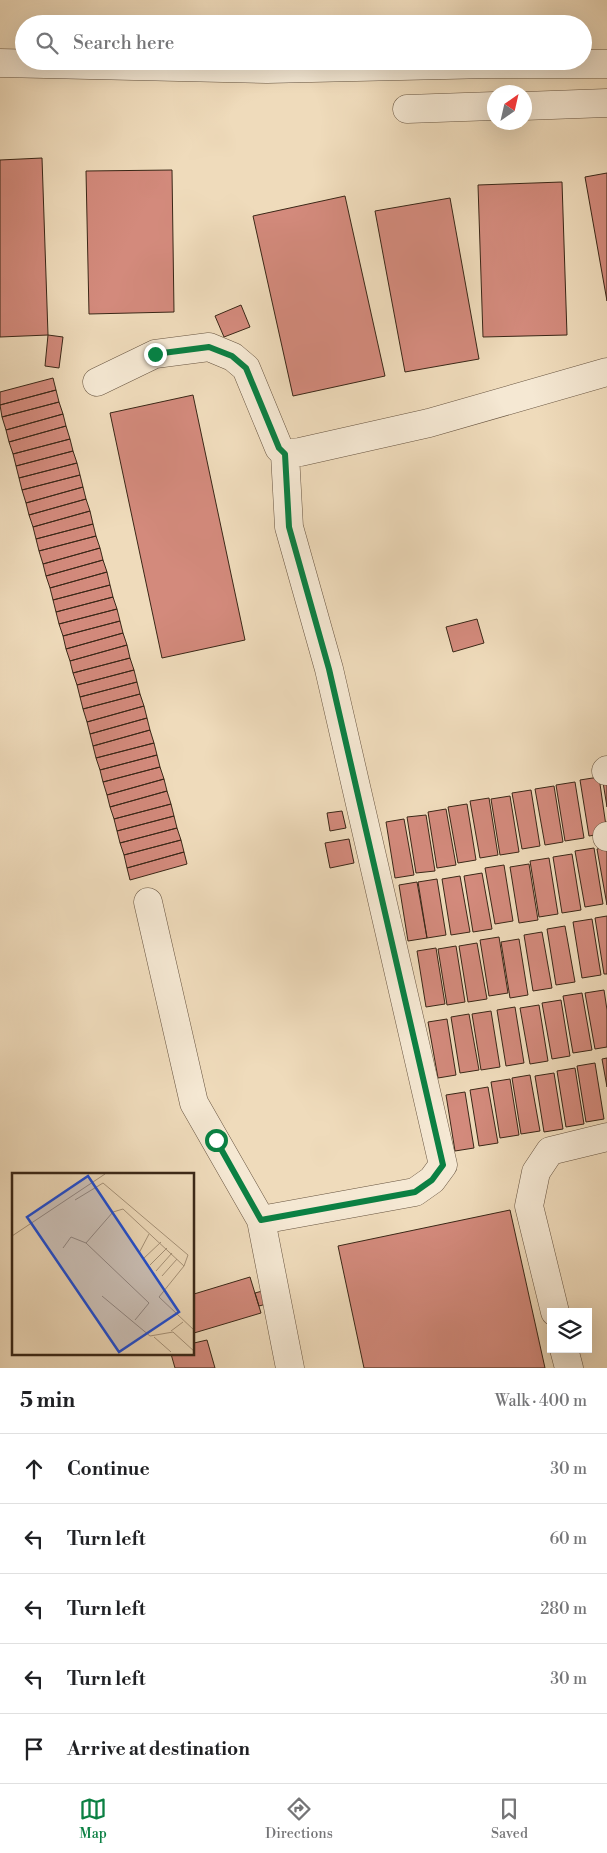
<!DOCTYPE html>
<html lang="en">
<head>
<meta charset="utf-8">
<style>
	body { margin:0; font-family:"Libre Bodoni",serif; background:#f2f2f2; color:#202124 }
	.controls { position:absolute; right:15px; bottom:15px; display:grid; overflow:hidden; border-radius:0px; box-shadow:0 5px 20px #0002 }
	.controls button { width:45px; height:45px; display:grid; place-items:center; padding:0; border:0; border-bottom:1px solid #e0e0e0; background:#fff; color:#202124; font:25px sans-serif }
	.compass { position:absolute; left:487px; top:85px; width:45px; height:45px; border-radius:50%; background:#fff; box-shadow:0 5px 20px #0002; rotate:34deg }
	.stop { position:absolute; width:15px; height:15px; margin:-11px; border:4px solid #0b8043; border-radius:50%; background:#fff }
	.stop.end { background:#0b8043; border-color:#fff; box-shadow:0 1px 5px #0008 }
	.list { margin:0; padding:0; list-style:none }
	h2 { display:flex; justify-content:space-between; align-items:center; height:65px; margin:0; padding:0 20px; font-size:21px }
	h2 small { font-size:16px; font-weight:400; color:#757577 }
	.list li { display:grid; grid-template-columns:32px 1fr auto; gap:15px; align-items:center; box-sizing:border-box; height:70px; padding:0 20px; border-top:1px solid #e0e0e0 }
	.list b { display:block; font-size:19px; white-space:nowrap }
	.list em { font-size:16px; font-style:normal; color:#757577 }
	.icon { flex:none; width:28px; height:28px; fill:none; stroke:currentColor; stroke-width:2; stroke-linecap:round; stroke-linejoin:round }
	.map { position:relative; flex:none; width:607px; height:1368px; overflow:hidden }
	.search { position:absolute; background:#fff; box-shadow:0 5px 20px #0002; left:15px; right:15px; top:15px; height:55px; display:flex; align-items:center; gap:12px; box-sizing:border-box; padding:0 18px; border-radius:28px; color:#757577; font-size:19px }
	.sheet { height:415px; background:#fff }
	nav { display:flex; justify-content:space-around; align-items:center; box-sizing:border-box; height:70px; border-top:1px solid #e0e0e0; background:#fff; font-size:14px; color:#757577 }
	nav a { display:grid; justify-items:center; gap:2px }
	nav .on { color:#0b8043 }
	.map>svg:first-child { display:block }
	.building { fill:#d38a7c; stroke:#3a2717 }
	.lines { fill:none; stroke-linecap:round; stroke-linejoin:round }
	.minor-casing { stroke:#675440; stroke-width:29 }
	.minor { stroke:#f5e8d3; stroke-width:28 }
	.route { stroke:#0b8043; stroke-width:6 }
	.inset-road { fill:none; stroke:#a79379; stroke-width:1 }
	.view { fill:#1d4ed8; fill-opacity:0.15; stroke:#1d4ed8; stroke-width:2.5 }
	.inset-edge { fill:none; stroke:#3a2717; stroke-width:2.5 }
</style>
</head>
<body>
<div class="map">
<svg width="607" height="1368" viewBox="0 0 607 1368">
	<rect width="100%" height="100%" fill="#efdbbb"/>
	<filter id="stains"><feTurbulence type="fractalNoise" baseFrequency=".004" numOctaves="4"/><feColorMatrix values="0 0 0 0 .2 0 0 0 0 .09 0 0 0 0 .02 0 0 0 .5 -.17"/></filter>
	<radialGradient id="worn" r=".72"><stop offset=".6" stop-color="#630" stop-opacity="0"/><stop offset="1" stop-color="#630" stop-opacity=".3"/></radialGradient>
	<path class="building" d="M42 158 48 335 0 337V160Z
		M172 170 174 312 89 314 86 171Z
		M607 173V301L585 177Z
		M562 182 567 335 483 337 478 185Z
		M345 196 385 376 293 396 253 216Z
		M450 198 479 359 405 372 375 211Z
		M241 305 250 327 224 337 215 316Z
		M48 335 63 337 59 368 45 366Z
		M53 378 56 390 0 405V392Z
		M56 390 59 402 2 417 0 405Z
		M193 395 245 640 162 658 110 413Z
		M59 402 63 414 6 430 2 417Z
		M63 414 66 426 9 442 6 430Z
		M66 426 70 439 13 454 9 442Z
		M70 439 73 451 16 466 13 454Z
		M73 451 77 463 19 478 16 466Z
		M77 463 80 475 22 490 19 478Z
		M80 475 83 487 26 503 22 490Z
		M83 487 86 499 29 515 26 503Z
		M86 499 90 511 33 527 29 515Z
		M90 511 93 524 36 539 33 527Z
		M93 524 96 536 39 551 36 539Z
		M96 536 100 548 43 564 39 551Z
		M100 548 103 560 46 576 43 564Z
		M103 560 107 572 50 588 46 576Z
		M107 572 110 585 53 600 50 588Z
		M110 585 113 597 56 612 53 600Z
		M113 597 117 609 59 624 56 612Z
		M117 609 120 621 63 636 59 624Z
		M477 619 484 643 453 652 446 627Z
		M120 621 123 633 66 649 63 636Z
		M123 633 127 645 70 661 66 649Z
		M127 645 130 658 73 673 70 661Z
		M130 658 134 670 77 685 73 673Z
		M134 670 137 682 80 697 77 685Z
		M137 682 140 694 83 709 80 697Z
		M140 694 144 706 87 722 83 709Z
		M144 706 147 718 90 734 87 722Z
		M147 718 150 730 93 746 90 734Z
		M150 730 154 743 96 758 93 746Z
		M154 743 157 755 100 770 96 758Z
		M157 755 160 767 103 782 100 770Z
		M160 767 164 779 107 795 103 782Z
		M607 775V807L602 776Z
		M599 777 607 833 589 836 580 780Z
		M164 779 167 791 110 807 107 795Z
		M575 782 584 838 565 841 556 785Z
		M554 786 563 842 545 845 535 789Z
		M531 790 540 846 522 849 512 793Z
		M167 791 171 804 114 819 110 807Z
		M510 796 519 852 500 855 491 799Z
		M489 798 498 855 480 858 470 801Z
		M171 804 174 816 117 831 114 819Z
		M467 804 476 860 458 863 448 807Z
		M446 809 456 865 437 868 428 812Z
		M342 811 346 828 330 831 327 813Z
		M426 815 435 871 416 873 407 817Z
		M174 816 177 828 120 843 117 831Z
		M404 819 414 875 395 878 386 822Z
		M177 828 181 840 124 855 120 843Z
		M349 839 354 863 330 868 325 843Z
		M181 840 184 852 127 868 124 855Z
		M607 847V905L597 849Z
		M594 848 603 904 585 907 575 851Z
		M184 852 187 864 130 880 127 868Z
		M572 854 581 910 562 913 553 857Z
		M549 858 558 914 539 917 530 861Z
		M529 864 538 920 519 923 510 867Z
		M504 865 513 921 495 924 485 868Z
		M482 873 492 929 473 932 464 876Z
		M460 876 470 932 451 935 442 879Z
		M437 879 446 935 427 938 418 882Z
		M417 882 427 938 408 941 399 885Z
		M607 916V974H604L595 918Z
		M592 919 601 975 582 978 573 922Z
		M565 926 575 982 556 985 547 929Z
		M542 932 552 988 533 991 524 935Z
		M499 937 508 993 489 996 480 940Z
		M519 939 528 995 510 998 501 942Z
		M477 943 487 999 468 1002 459 946Z
		M456 946 465 1002 447 1005 438 949Z
		M436 948 445 1004 426 1007 417 951Z
		M604 990 607 1010V1047L595 1049 585 993Z
		M582 993 592 1050 573 1053 563 996Z
		M561 1000 570 1056 552 1059 542 1003Z
		M539 1005 548 1061 530 1064 520 1008Z
		M515 1007 524 1063 506 1066 497 1010Z
		M491 1011 500 1067 481 1070 472 1014Z
		M469 1014 479 1070 460 1073 451 1017Z
		M447 1019 456 1075 438 1078 428 1022Z
		M607 1058V1087L602 1059Z
		M595 1063 604 1119 586 1122 577 1066Z
		M575 1068 584 1124 566 1127 557 1071Z
		M554 1073 563 1129 544 1132 535 1076Z
		M530 1075 540 1131 521 1134 512 1078Z
		M510 1079 519 1135 500 1138 491 1082Z
		M488 1087 498 1143 479 1146 470 1090Z
		M465 1092 474 1148 455 1151 446 1095Z
		M510 1210 545 1368H364L338 1246Z
		M250 1277 261 1313 194 1333V1294Z
		M266 1290 270 1303 259 1306 255 1293Z
		M207 1340 215 1368H175L171 1354H194V1343Z"/>
	<g class="lines">
		<g class="minor-casing">
			<path id="minor" d="M0 63 267 69 490 64H607
				M524 106 607 103
				M407 109 494 106
				M97 382 155 354 209 347 233 357 246 368 279 448 285 454 300 452 429 423 607 372
				M606 771 607 770
				M607 837V836
				M148 902 194 1103 261 1220 290 1368
				M261 1220 415 1192 432 1180 443 1165 329 669 289 527 285 454
				M555 1312 529 1206 536 1172 550 1151 607 1137
				M564 1349 569 1368"/>
		</g>
		<use href="#minor" class="minor"/>
	</g>
	<g class="lines">
		<path class="route" d="M155 354 209 347 232 356 246 368 279 448 285 454 289 527 329 669 443 1165 432 1180 415 1192 261 1220 216 1140"/>
	</g>
	<g transform="translate(12 1173)">
		<rect width="182" height="182" fill="#efdbbb"/>
		<path class="inset-road" d="M63 27 91 10 176 82 172 93M0 63 93 1M74 70 137 130 123 147M51 75 59 64 74 70 101 39 111 36 172 93 147 124 183 158M127 80 137 61M131 86 149 69M138 92 155 75M144 98 160 80M150 103 165 86M90 123 138 163 161 159 183 179M159 158 171 149M142 164 159 179"/>
		<path class="view" d="M76 3 167 139 107 179 15 44Z"/>
		<rect width="182" height="182" class="inset-edge"/>
	</g>
	<rect width="100%" height="100%" filter="url(#stains)"/>
	<rect width="100%" height="100%" fill="url(#worn)"/>
</svg>
<div class="controls">
<button><svg class="icon" aria-label="layers" viewBox="0 0 24 24"><path d="M12 4l9 5-9 5-9-5zM3 14l9 5 9-5"/></svg></button>
</div>
<svg class="compass" viewBox="-18 -18 36 36"><path d="M0-13l5 13h-10z" fill="#e53935"/><path d="M0 13l5-13h-10z" fill="#757577"/></svg>
<div class="stop" style="left:216px;top:1140px"></div>
<div class="stop end" style="left:155px;top:354px"></div>
<div class="search"><svg class="icon" aria-label="search" viewBox="0 0 24 24"><circle cx="10" cy="10" r="6"/><path d="M15 15l6 6"/></svg>Search here</div>
</div>
<section class="sheet">
<h2>5 min<small>Walk · 400 m</small></h2>
<ul class="list">
<li><svg class="icon" aria-label="ahead" viewBox="0 0 24 24"><path d="M12 20V5M6 11l6-6 6 6"/></svg><div><b>Continue</b></div><em>30 m</em></li>
<li><svg class="icon" aria-label="left" viewBox="0 0 24 24"><path d="M17 20v-9H6M10 6l-5 5 5 5"/></svg><div><b>Turn left</b></div><em>60 m</em></li>
<li><svg class="icon" aria-label="left" viewBox="0 0 24 24"><path d="M17 20v-9H6M10 6l-5 5 5 5"/></svg><div><b>Turn left</b></div><em>280 m</em></li>
<li><svg class="icon" aria-label="left" viewBox="0 0 24 24"><path d="M17 20v-9H6M10 6l-5 5 5 5"/></svg><div><b>Turn left</b></div><em>30 m</em></li>
<li><svg class="icon" aria-label="arrive" viewBox="0 0 24 24"><path d="M6 21V4h12l-3 4 3 4H6"/></svg><div><b>Arrive at destination</b></div></li>
</ul>
</section>
<nav>
<a class="on"><svg class="icon" aria-label="map" viewBox="0 0 24 24"><path d="M3 6l6-2 6 2 6-2v14l-6 2-6-2-6 2zM9 4v14M15 6v14"/></svg>Map</a>
<a><svg class="icon" aria-label="directions" viewBox="0 0 24 24"><path d="M12 3l9 9-9 9-9-9zM9 14v-3h6M13 9l2 2-2 2"/></svg>Directions</a>
<a><svg class="icon" aria-label="saved" viewBox="0 0 24 24"><path d="M7 4h10v16l-5-4-5 4z"/></svg>Saved</a>
</nav>
</body>
</html>
